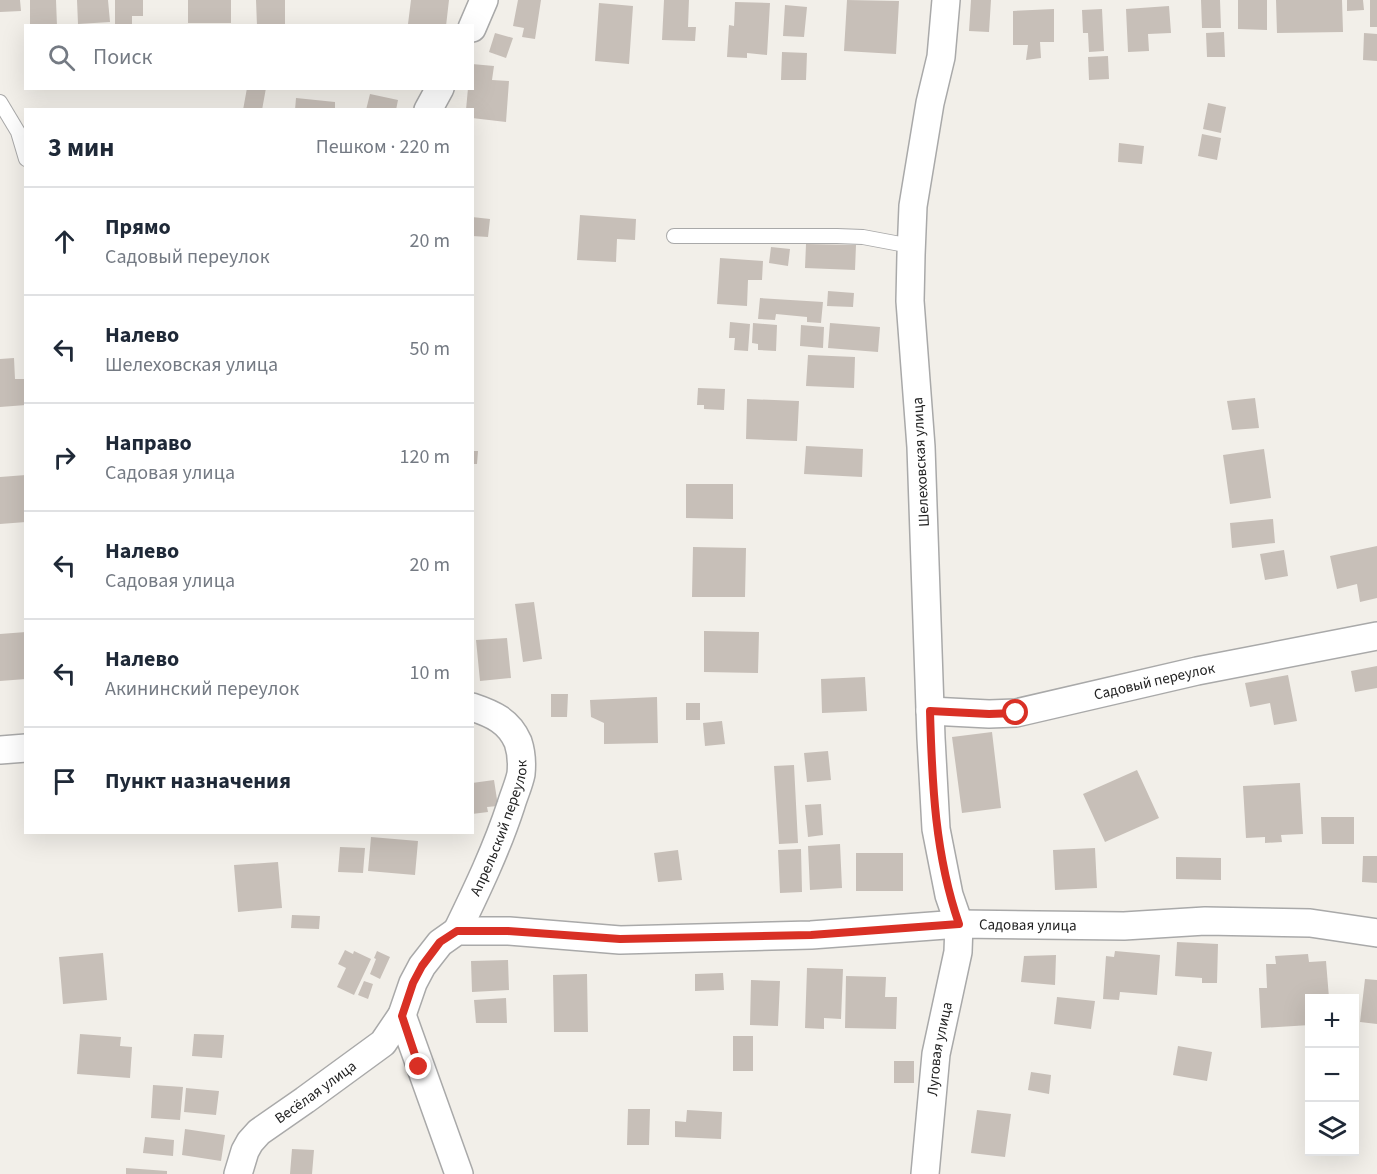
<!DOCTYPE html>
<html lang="ru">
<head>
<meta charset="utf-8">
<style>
	body { margin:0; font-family:"Source Sans 3",sans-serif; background:#f6f6f7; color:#1f2937 }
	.controls { position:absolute; right:18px; bottom:18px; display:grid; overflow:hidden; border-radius:0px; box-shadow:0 6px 24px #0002 }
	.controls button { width:54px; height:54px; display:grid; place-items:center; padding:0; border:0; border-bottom:2px solid #e0e1e3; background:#fff; color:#1f2937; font:30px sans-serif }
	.stop { position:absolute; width:18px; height:18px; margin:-14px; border:4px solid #d93025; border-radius:50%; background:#fff }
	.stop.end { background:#d93025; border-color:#fff; box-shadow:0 2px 6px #0008 }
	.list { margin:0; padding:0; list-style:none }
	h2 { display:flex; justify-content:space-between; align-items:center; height:78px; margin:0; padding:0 24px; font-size:26px }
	h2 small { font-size:20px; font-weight:400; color:#747a83 }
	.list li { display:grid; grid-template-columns:39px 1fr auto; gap:18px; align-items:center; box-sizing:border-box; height:108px; padding:0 24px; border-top:2px solid #e0e1e3 }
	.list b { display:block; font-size:22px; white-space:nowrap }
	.list p { margin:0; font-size:20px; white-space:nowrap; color:#747a83 }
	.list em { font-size:20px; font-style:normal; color:#747a83 }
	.icon { flex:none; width:33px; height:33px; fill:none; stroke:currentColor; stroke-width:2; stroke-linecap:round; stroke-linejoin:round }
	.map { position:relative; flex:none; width:1377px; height:1174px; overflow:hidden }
	.search { position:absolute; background:#fff; box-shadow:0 6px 24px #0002; left:24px; top:24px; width:450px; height:66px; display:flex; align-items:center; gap:15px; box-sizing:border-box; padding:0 21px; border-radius:0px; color:#747a83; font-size:22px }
	.panel { position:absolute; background:#fff; box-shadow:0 6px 24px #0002; left:24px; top:108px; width:450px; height:726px; border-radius:0px }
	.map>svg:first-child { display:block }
	.building { fill:#c7bfb8 }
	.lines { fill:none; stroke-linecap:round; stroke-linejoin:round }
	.service-casing { stroke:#a9a9a9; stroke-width:16 }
	.minor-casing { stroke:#a9a9a9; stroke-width:30 }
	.service { stroke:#fff; stroke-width:14 }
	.minor { stroke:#fff; stroke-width:27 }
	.route { stroke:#d93025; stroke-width:8 }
	.labels { text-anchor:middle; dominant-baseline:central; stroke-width:4.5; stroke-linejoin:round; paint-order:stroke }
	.street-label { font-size:15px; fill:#222; stroke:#fff }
</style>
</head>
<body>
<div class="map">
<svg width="1377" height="1174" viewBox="0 0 1377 1174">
	<rect width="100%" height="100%" fill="#f2efe9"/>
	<path class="building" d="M0 0H20L21 11 0 12Z
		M30 0H56L57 26H30Z
		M77 0H108L110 22 78 24Z
		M115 0H143V16H132V24H115Z
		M188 0H231V23H188Z
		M256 0H285V26H257Z
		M411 0H449L446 26 408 24Z
		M518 0H541L535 39 522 37 524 28 513 26Z
		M664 0H689L688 27H696L695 41 662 40Z
		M847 0 899 1 896 54 844 51Z
		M971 0H991L989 32 969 31Z
		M1201 0H1220L1221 28H1202Z
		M1238 0H1267V30L1238 29Z
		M1276 0H1342L1343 32 1277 33Z
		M1347 0H1363L1364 10 1347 11Z
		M1370 0H1377V27H1370Z
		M735 2 770 3 767 55 747 53V58L727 57 729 25 734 26Z
		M599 3 633 6 629 64 595 61Z
		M785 5 807 7 804 37 783 36Z
		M1169 6 1171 33 1148 34 1149 51 1128 52 1126 9Z
		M1054 9V42H1040L1041 58 1026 60 1028 45H1013V11Z
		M1102 9 1104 51 1089 52 1088 33H1083L1082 10Z
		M1224 32 1225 57H1207L1206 33Z
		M495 33 513 38 506 58 489 52Z
		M1364 33 1377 34V61L1363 60Z
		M782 52 807 53 806 80H781Z
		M1108 56 1109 79 1089 80 1088 57Z
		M472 64 494 66 492 80 509 81 506 122 472 118V110H466L468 88H472Z
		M247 88H266L262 110H243Z
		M370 94 398 100 396 110H366Z
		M296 98 335 102V110H295Z
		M1208 103 1226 107 1221 133 1203 129Z
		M1202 134 1221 138 1217 160 1198 156Z
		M1119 143 1144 146 1142 164 1118 162Z
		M580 215 636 219 635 240 617 239 616 262 577 260Z
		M472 217 490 219 488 237 472 236Z
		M806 244 856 245 855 270 805 268Z
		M771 247 790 249 788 266 769 263Z
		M720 258 763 261 762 280H748L747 306 717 304Z
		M828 291 854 293 853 307 827 306Z
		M760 298 823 302 821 323 807 322V317L776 314 775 320 758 319Z
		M730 322 750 324 748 351 734 350 735 338H729Z
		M753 323 777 325 776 351 758 350V344L752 343Z
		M830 323 880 327 878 352 828 348Z
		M801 325 824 327 823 348 800 346Z
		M808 355 855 357 854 388 806 386Z
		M14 358 15 379H26V405L0 407V359Z
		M698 388 725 389 724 410 704 409V405H697Z
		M1255 398 1259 428 1232 430 1227 401Z
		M747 399 799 401 797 441 746 439Z
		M806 446 863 449 862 477 804 474Z
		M1264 449 1271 498 1230 504 1223 455Z
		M472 451H478L477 464H472Z
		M26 475V522L0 524V477Z
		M686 484H733V519L686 518Z
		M1273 519 1275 543 1232 548 1230 523Z
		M1377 546V598L1360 602 1357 584 1337 589 1330 556Z
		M693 547 746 548 745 597H692Z
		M1284 550 1288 576 1265 580 1260 554Z
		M534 602 542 659 523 662 515 604Z
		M704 631 759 632 758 673 704 672Z
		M26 632V679L0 681V634Z
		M507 638 511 678 480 681 476 640Z
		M1377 666V688L1355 692 1351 671Z
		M1288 675 1297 721 1274 725 1270 703 1250 707 1245 683Z
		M865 677 867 711 822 713 821 679Z
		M551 694H568L567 717H551Z
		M657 697 658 743 604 744V723L591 717 590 700Z
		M686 703H700V720H686Z
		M722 721 725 744 705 746 703 723Z
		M992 732 1001 808 962 813 952 737Z
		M828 751 831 780 807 782 804 753Z
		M794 765 798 843 779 844 774 766Z
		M1137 770 1159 818 1105 842 1083 794Z
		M494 780 498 806 487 807 488 812 472 814V783Z
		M1300 783 1303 834 1281 835 1282 842 1265 843V837L1246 838 1243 786Z
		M821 804 823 835 808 837 805 805Z
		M1321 817H1354V844H1322Z
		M371 837 418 841 415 875 368 871Z
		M840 844 842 888 810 890 808 846Z
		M340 847 365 848 363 873 338 872Z
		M1095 848 1097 888 1055 890 1053 850Z
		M801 849 802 892 780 893 778 850Z
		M678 850 682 880 658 882 654 853Z
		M856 853H903V891H856Z
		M1363 856H1377V883L1362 882Z
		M1176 857 1221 858V880L1176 879Z
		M278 862 282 908 238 912 234 865Z
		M292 915 320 916 319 929 291 928Z
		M1177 942 1218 944 1217 983H1202V978L1175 976Z
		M345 950 353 954 354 951 371 959 354 995 337 987 346 968 338 964Z
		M377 951 390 957 380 979 370 974 376 959 374 958Z
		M1115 951 1160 955 1157 995 1120 992 1119 1000 1103 999 1106 956 1114 957Z
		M103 953 107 1000 63 1004 59 957Z
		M1308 954 1309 962 1326 961 1329 998H1310V1025L1261 1028 1259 988H1267L1266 964H1276L1275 956Z
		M1056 955 1055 985 1021 982 1024 956Z
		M508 960 509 990 472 992 471 961Z
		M807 968 843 969 841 1019 824 1018V1029L805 1028Z
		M723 973 724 990 695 991V974Z
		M587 974 588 1032H554L553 975Z
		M846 976 886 977 885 997H897L896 1029 845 1028Z
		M1365 979 1377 980V1024L1360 1022Z
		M751 980 780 981 778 1026 750 1025Z
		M364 981 373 984 368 999 358 995Z
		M1057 997 1095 1001 1091 1029 1054 1024Z
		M506 998 507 1023H476L474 1000Z
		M80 1034 121 1037 120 1046 132 1047 130 1078 77 1074Z
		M194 1034 224 1035 222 1058 192 1056Z
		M733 1036H753V1071H733Z
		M1178 1046 1212 1052 1207 1081 1173 1075Z
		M894 1061H914V1083H894Z
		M1031 1072 1051 1075 1049 1094 1028 1090Z
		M153 1085 183 1087 180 1120 151 1118Z
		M186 1088 219 1091 216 1115 184 1112Z
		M628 1109H650L649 1145H627Z
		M687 1110 722 1112 721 1139 675 1137V1121L686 1122Z
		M977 1110 1011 1114 1005 1157 971 1153Z
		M185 1129 225 1135 221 1161 182 1155Z
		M145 1137 174 1140 173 1156 143 1153Z
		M292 1149 314 1150 312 1174H290Z
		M126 1168 167 1171V1174H126Z"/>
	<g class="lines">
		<g class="service-casing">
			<path id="service" d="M0 102 18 132 26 159
				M674 236H837L863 237 911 246"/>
		</g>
		<g class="minor-casing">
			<g id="minor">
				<path d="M472 28 484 0"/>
				<path d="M428 110 440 88"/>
				<path id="s1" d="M930 711 989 714 1016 713 1197 671 1377 636"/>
				<path d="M0 750 26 748"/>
				<path id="s2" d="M457 931C477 890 497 848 511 805 514 795 519 784 521 774 522 764 521 751 518 742 509 721 493 714 472 707"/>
				<path d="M402 1015 459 1174"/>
				<path id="s3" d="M238 1174 245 1151 250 1142 259 1132 305 1100 383 1043 402 1015 413 983 422 966 440 943 457 931H509L620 940 811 935 959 924 1124 926 1205 921 1310 923 1377 933"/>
				<path id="s4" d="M925 1174 936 1054 958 952 959 924 949 895 936 829 931 738 921 447 910 301 911 255 913 206 930 103 941 57 946 0"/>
			</g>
		</g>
		<use href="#service" class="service"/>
		<use href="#minor" class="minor"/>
	</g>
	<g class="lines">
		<path class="route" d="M419 1067 402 1016 413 983 422 966 440 942 457 931H508L620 939 811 935 959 924C935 855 932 783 930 711L989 714 1016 713"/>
	</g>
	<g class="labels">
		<g class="street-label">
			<text transform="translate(921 462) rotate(-93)">Шелеховская улица</text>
			<text stroke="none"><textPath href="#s1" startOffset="228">Садовый переулок</textPath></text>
			<text stroke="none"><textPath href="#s2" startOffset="112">Апрельский переулок</textPath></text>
			<text stroke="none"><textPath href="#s3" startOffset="909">Садовая улица</textPath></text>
			<text stroke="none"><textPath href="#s4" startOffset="126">Луговая улица</textPath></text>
			<text stroke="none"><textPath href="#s3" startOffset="117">Весёлая улица</textPath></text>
		</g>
	</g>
</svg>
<div class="controls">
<button>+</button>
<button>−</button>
<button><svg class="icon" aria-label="layers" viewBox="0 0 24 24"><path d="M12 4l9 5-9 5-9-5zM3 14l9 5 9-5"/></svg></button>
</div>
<div class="stop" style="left:1016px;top:713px"></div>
<div class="stop end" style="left:419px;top:1067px"></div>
<div class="search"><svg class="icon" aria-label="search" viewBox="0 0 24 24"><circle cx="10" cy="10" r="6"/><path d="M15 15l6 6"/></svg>Поиск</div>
<section class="panel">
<h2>3 мин<small>Пешком · 220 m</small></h2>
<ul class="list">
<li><svg class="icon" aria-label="ahead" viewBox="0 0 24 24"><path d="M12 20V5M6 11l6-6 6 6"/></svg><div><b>Прямо</b><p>Садовый переулок</p></div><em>20 m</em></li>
<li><svg class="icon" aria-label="left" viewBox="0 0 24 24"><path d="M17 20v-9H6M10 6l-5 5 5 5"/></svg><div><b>Налево</b><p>Шелеховская улица</p></div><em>50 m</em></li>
<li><svg class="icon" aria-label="right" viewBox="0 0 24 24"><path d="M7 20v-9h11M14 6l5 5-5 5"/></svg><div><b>Направо</b><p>Садовая улица</p></div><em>120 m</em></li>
<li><svg class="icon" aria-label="left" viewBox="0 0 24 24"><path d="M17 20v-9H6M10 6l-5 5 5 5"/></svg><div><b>Налево</b><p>Садовая улица</p></div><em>20 m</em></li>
<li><svg class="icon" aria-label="left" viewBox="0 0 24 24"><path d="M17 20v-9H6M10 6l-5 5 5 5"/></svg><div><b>Налево</b><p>Акининский переулок</p></div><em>10 m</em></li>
<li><svg class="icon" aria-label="arrive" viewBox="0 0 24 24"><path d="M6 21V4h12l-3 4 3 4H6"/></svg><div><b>Пункт назначения</b></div></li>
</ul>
</section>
</div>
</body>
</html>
